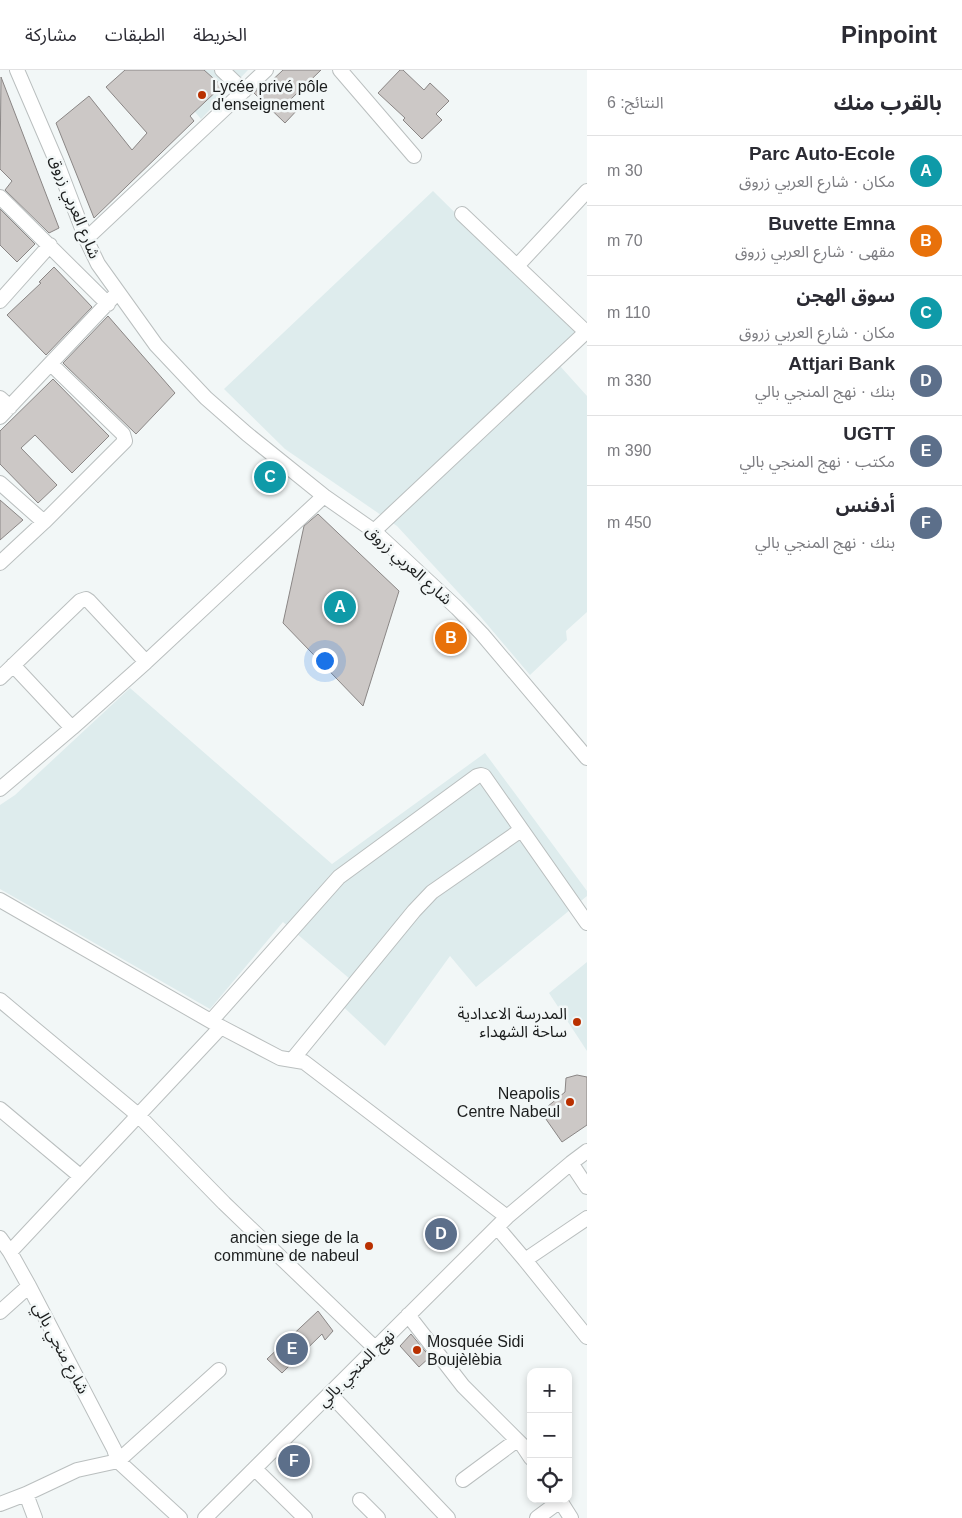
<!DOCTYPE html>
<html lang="ar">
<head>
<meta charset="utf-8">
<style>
	body { margin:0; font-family:Helvetica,"Noto Sans Arabic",sans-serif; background:#f2f2f3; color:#2b2b33; direction:rtl }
	.controls { position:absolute; right:15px; bottom:15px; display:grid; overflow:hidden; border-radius:10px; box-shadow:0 2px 8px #0003 }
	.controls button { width:45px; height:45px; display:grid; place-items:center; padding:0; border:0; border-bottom:1px solid #e1e1e2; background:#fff; color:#2b2b33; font:25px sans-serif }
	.you { position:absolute; left:324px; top:590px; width:18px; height:18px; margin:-12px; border:4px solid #fff; border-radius:50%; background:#1a73e8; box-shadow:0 0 0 8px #1a73e833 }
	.badge { display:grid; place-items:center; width:32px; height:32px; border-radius:50%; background:#b93000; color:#fff; font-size:16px; font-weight:700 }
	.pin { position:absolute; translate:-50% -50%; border:2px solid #fff; box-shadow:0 1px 5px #0006 }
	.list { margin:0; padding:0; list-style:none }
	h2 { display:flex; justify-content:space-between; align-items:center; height:65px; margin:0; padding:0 20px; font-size:21px }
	h2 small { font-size:16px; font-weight:400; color:#7c7c81 }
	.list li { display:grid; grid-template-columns:32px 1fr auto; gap:15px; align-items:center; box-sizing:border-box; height:70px; padding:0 20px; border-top:1px solid #e1e1e2 }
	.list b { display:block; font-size:19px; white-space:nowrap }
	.list p { margin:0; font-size:16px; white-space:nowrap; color:#7c7c81 }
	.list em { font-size:16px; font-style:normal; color:#7c7c81 }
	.icon { flex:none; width:28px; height:28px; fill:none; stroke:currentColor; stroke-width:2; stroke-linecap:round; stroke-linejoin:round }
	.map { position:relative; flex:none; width:587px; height:1448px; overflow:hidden; direction:ltr }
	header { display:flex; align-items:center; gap:30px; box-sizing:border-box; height:70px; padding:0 25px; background:#fff; border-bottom:1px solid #e1e1e2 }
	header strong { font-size:24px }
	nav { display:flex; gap:28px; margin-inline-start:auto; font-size:18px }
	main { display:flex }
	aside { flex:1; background:#fff }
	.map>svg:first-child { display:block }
	.built { fill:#deeced }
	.building { fill:#ccc8c6; stroke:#8a8685 }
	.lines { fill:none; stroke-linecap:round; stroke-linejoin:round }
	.minor-casing { stroke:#babfbf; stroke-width:16 }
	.minor { stroke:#fff; stroke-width:14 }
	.poi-dot { fill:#b93000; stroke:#f2f7f7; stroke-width:2 }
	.labels { text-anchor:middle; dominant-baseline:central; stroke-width:5; stroke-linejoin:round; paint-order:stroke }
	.poi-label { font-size:16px; fill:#1c1e1e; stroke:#f2f7f7; text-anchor:end }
	.street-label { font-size:16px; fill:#1c1e1e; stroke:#f2f7f7 }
</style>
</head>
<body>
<header>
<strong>Pinpoint</strong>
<nav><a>الخريطة</a><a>الطبقات</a><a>مشاركة</a></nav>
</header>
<main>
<aside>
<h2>بالقرب منك<small>النتائج: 6</small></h2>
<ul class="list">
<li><span class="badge" style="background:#0f9aa8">A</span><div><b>Parc Auto-Ecole</b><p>مكان · شارع العربي زروق</p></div><em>30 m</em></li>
<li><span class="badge" style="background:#e8710a">B</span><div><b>Buvette Emna</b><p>مقهى · شارع العربي زروق</p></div><em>70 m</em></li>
<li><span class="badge" style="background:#0f9aa8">C</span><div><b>سوق الهجن</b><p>مكان · شارع العربي زروق</p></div><em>110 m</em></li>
<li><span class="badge" style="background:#5c6f8a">D</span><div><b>Attjari Bank</b><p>بنك · نهج المنجي بالي</p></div><em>330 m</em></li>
<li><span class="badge" style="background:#5c6f8a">E</span><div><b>UGTT</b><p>مكتب · نهج المنجي بالي</p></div><em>390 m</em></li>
<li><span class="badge" style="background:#5c6f8a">F</span><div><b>أدفنس</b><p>بنك · نهج المنجي بالي</p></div><em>450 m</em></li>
</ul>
</aside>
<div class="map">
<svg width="587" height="1448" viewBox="0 0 587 1448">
	<rect width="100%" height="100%" fill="#f2f7f7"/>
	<path class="built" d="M159 0H248L201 49Z
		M433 121 585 271 560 296 587 326V542L566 561 567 570 530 605 480 546 397 456 285 379 224 319Z
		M130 618 332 794 485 683 587 821V826L476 917 450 886 385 976 334 928 350 909 283 852 210 939 0 819V735L15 725Z
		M587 892V981L549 923Z"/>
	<path class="building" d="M125 0H204L222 16 190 46 194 51 94 148 56 53 89 26 132 80 147 63 106 17Z
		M283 0H321L291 29 300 37 285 53 254 23 263 15 265 17Z
		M400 0H403L424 20 430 13 449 31 436 44 442 50 422 69 403 50 405 48 378 23Z
		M1 7 59 158 49 163 5 120 12 111 0 99Z
		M0 139 35 174 17 192 0 175Z
		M54 197 92 237 46 285 7 245 41 213 39 212Z
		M108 246 175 323 136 364 63 293Z
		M53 309 109 366 72 403 35 365 21 378 57 415 38 433 0 394V361Z
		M0 430 23 450 0 470Z
		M318 444 399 521 363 636 283 553 304 456Z
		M577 1005 587 1007V1055L562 1072 541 1042 565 1022 566 1008Z
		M318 1241 333 1261 325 1270 322 1264 282 1303 267 1289Z
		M411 1264 430 1287 419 1297 400 1276Z"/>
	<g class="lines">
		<g class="minor-casing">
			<path id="minor" d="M17 0 57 93 86 169 98 194 156 275 206 328 247 364 324 426 374 461 457 538 482 564 587 688
				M222 0 244 21
				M340 0 414 86
				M0 127 108 234
				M462 144 586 262
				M86 169 266 0
				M517 196 587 121
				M0 231 50 175
				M0 328 10 337
				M0 347 118 222
				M0 413 44 452
				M374 461 587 261
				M0 493 44 452 125 371 123 364 51 294
				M13 595 72 658
				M0 608 80 531 86 529 89 531 146 592
				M0 719 72 658 146 592 324 426
				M0 830 221 957 280 988 304 992 507 1147
				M0 930 138 1045 224 1133 375 1278
				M211 951 339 807 477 706 481 705 484 706 587 853
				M292 990 414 841 432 822 521 760
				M0 1039 80 1106
				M571 1093 587 1117
				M497 1157 525 1190 587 1267
				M0 1168 10 1182 29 1216 114 1379 118 1391 219 1300
				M10 1182 221 957
				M525 1190 587 1148
				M0 1242 29 1216
				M408 1245 463 1316 523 1376 531 1388
				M330 1324 448 1448
				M255 1399 305 1448
				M463 1410 517 1370
				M26 1424 35 1448
				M559 1429 571 1448
				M360 1430 378 1448
				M0 1434 26 1424 77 1400 118 1391 180 1448
				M205 1448 507 1147 571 1093 587 1081
				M537 1448 560 1431"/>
		</g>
		<use href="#minor" class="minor"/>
	</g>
	<g class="poi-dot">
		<circle cx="202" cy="25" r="5"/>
		<circle cx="577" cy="952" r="5"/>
		<circle cx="570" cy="1032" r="5"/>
		<circle cx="369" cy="1176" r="5"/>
		<circle cx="417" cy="1280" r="5"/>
	</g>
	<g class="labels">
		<g class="poi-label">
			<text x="212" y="16" text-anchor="start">Lycée privé pôle<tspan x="212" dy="18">d'enseignement</tspan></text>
			<text x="567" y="943">المدرسة الاعدادية<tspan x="567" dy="18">ساحة الشهداء</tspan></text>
			<text x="560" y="1023">Neapolis<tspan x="560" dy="18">Centre Nabeul</tspan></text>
			<text x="359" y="1167">ancien siege de la<tspan x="359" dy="18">commune de nabeul</tspan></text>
			<text x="427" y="1271" text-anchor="start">Mosquée Sidi<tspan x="427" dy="18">Boujèlèbia</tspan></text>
		</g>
		<g class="street-label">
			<text transform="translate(75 137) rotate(68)">شارع العربي زروق</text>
			<text transform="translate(409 495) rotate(42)">شارع العربي زروق</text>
			<text transform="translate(61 1278) rotate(62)">شارع منجي بالي</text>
			<text transform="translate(356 1298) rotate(-45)">نهج المنجي بالي</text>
		</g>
	</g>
</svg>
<div class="controls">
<button>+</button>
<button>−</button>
<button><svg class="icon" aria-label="locate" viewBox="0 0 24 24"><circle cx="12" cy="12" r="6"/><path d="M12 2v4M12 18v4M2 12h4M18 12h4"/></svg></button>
</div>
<div class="you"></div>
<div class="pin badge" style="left:340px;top:537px;background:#0f9aa8">A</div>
<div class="pin badge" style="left:451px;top:568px;background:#e8710a">B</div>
<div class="pin badge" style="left:270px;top:407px;background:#0f9aa8">C</div>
<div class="pin badge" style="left:441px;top:1164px;background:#5c6f8a">D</div>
<div class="pin badge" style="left:292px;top:1279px;background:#5c6f8a">E</div>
<div class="pin badge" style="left:294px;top:1391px;background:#5c6f8a">F</div>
</div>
</main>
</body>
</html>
